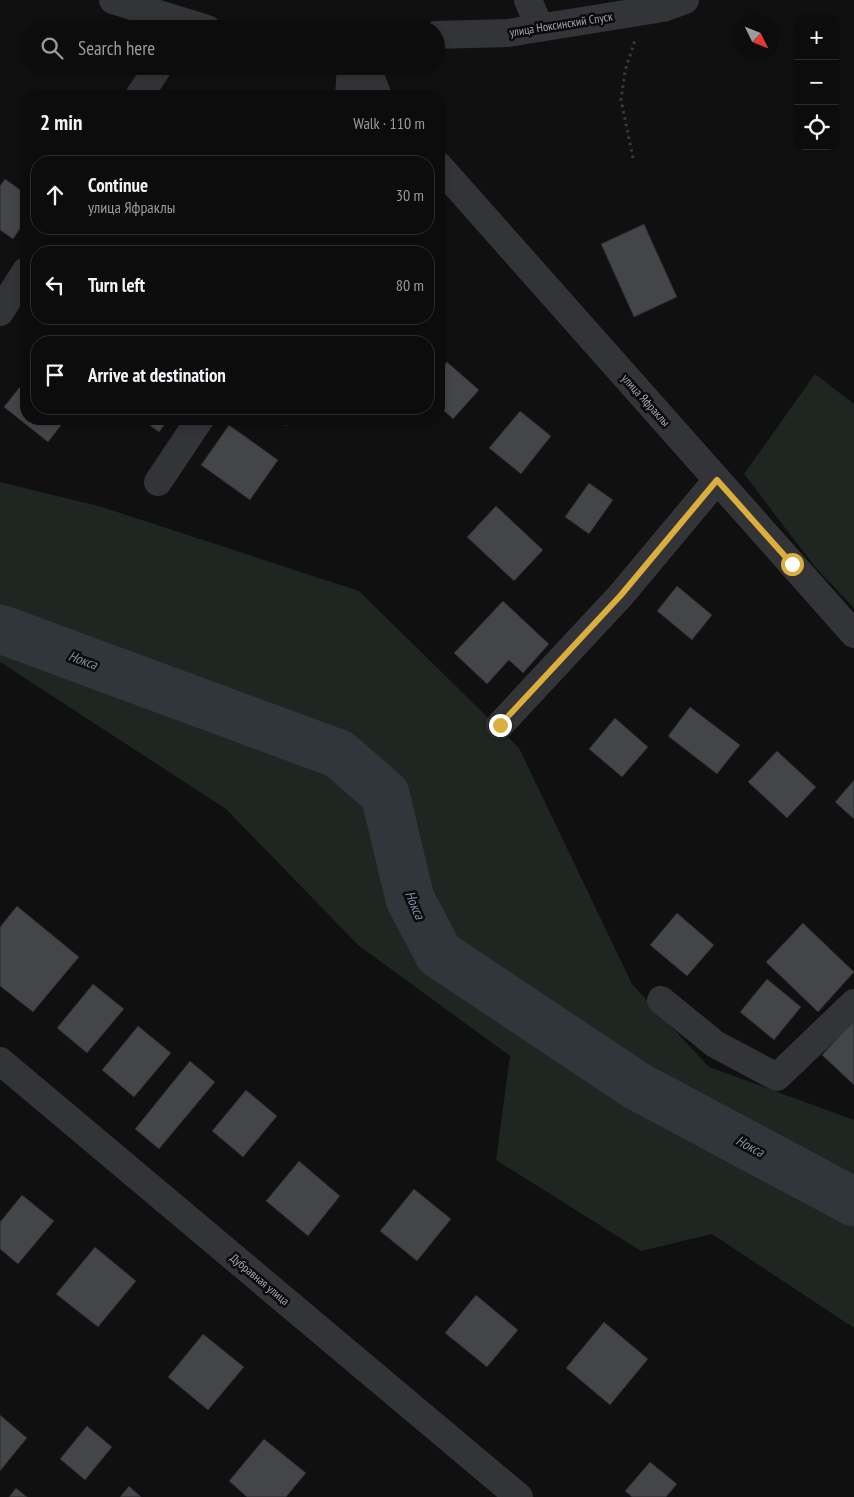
<!DOCTYPE html>
<html lang="en">
<head>
<meta charset="utf-8">
<style>
	body { margin:0; font-family:"PT Sans Narrow",sans-serif; background:#1a1a1b; color:#f1f3f6 }
	.controls { position:absolute; right:15px; top:15px; display:grid; overflow:hidden; border-radius:10px; box-shadow:0 2px 8px #0003 }
	.controls button { width:45px; height:45px; display:grid; place-items:center; padding:0; border:0; border-bottom:1px solid #2c2c2e; background:#0c0c0d; color:#f1f3f6; font:25px sans-serif }
	.compass { position:absolute; left:734px; top:15px; width:45px; height:45px; border-radius:50%; background:#0c0c0d; box-shadow:0 2px 8px #0003; rotate:133deg }
	.stop { position:absolute; width:15px; height:15px; margin:-11px; border:4px solid #dcaf3c; border-radius:50%; background:#fff }
	.stop.end { background:#dcaf3c; border-color:#fff; box-shadow:0 1px 5px #0008 }
	.list { margin:0; padding:0; list-style:none }
	h2 { display:flex; justify-content:space-between; align-items:center; height:65px; margin:0; padding:0 20px; font-size:21px }
	h2 small { font-size:16px; font-weight:400; color:#9a9b9d }
	.list li { display:grid; grid-template-columns:32px 1fr auto; gap:15px; align-items:center; box-sizing:border-box; height:80px; margin:0 10px 10px; padding:0 10px; border:1px solid #2c2c2e; border-radius:20px }
	.list b { display:block; font-size:19px; white-space:nowrap }
	.list p { margin:0; font-size:16px; white-space:nowrap; color:#9a9b9d }
	.list em { font-size:16px; font-style:normal; color:#9a9b9d }
	.icon { flex:none; width:28px; height:28px; fill:none; stroke:currentColor; stroke-width:2; stroke-linecap:round; stroke-linejoin:round }
	.map { position:relative; flex:none; width:854px; height:1497px; overflow:hidden }
	.search { position:absolute; background:#0c0c0d; box-shadow:0 2px 8px #0003; left:20px; top:20px; width:425px; height:55px; display:flex; align-items:center; gap:12px; box-sizing:border-box; padding:0 18px; border-radius:28px; color:#9a9b9d; font-size:19px }
	.panel { position:absolute; background:#0c0c0d; box-shadow:0 2px 8px #0003; left:20px; top:90px; width:425px; height:335px; border-radius:20px }
	.map>svg:first-child { display:block }
	.green { fill:#1f2520 }
	.lines { fill:none; stroke-linecap:round; stroke-linejoin:round }
	.river { stroke:#2f363c; stroke-width:49 }
	.building { fill:#444549; stroke:#2a2a2d }
	.path { stroke:#393b3e; stroke-width:3; stroke-dasharray:2.5 4; stroke-linecap:butt }
	.minor { stroke:#333438; stroke-width:28 }
	.route { stroke:#dcaf3c; stroke-width:6 }
	.labels { text-anchor:middle; dominant-baseline:central; stroke-width:5; stroke-linejoin:round; paint-order:stroke }
	.street-label { font-size:12px; fill:#a3a6b0; stroke:#0b0b0c }
	.water-label { font-size:14px; font-style:italic; fill:#7d92a8; stroke:#0b0b0c }
</style>
</head>
<body>
<div class="map">
<svg width="854" height="1497" viewBox="0 0 854 1497">
	<rect width="100%" height="100%" fill="#101011"/>
	<path class="green" d="M815 374 854 404V608L816 568 744 474Z
		M0 482 102 507 359 591 519 748 632 984 709 1067 854 1120V1328L712 1234 641 1251 496 1160 510 1056 358 945 226 809 0 662Z"/>
	<g class="lines">
		<path class="river" d="M0 629 339 754 385 794 410 899 439 954 637 1086 854 1202"/>
	</g>
	<path class="building" d="M5 179 26 194V220L13 239 0 230V186Z
		M644 224 677 297 634 317 601 244Z
		M447 362 479 390 453 419 439 406V372Z
		M26 379V419H66L48 442 4 407Z
		M520 411 551 436 521 474 489 448Z
		M141 419H169L159 432Z
		M277 419H293L286 426Z
		M229 425 278 460 250 500 201 465Z
		M589 483 613 500 589 534 565 517Z
		M496 506 543 550 514 581 467 537Z
		M677 586 712 615 692 640 657 611Z
		M503 601 549 644 523 673 509 660 487 684 454 653Z
		M690 707 740 745 717 774 668 736Z
		M615 718 648 747 622 777 589 749Z
		M777 751 816 787 787 818 748 782Z
		M854 780V819L835 802Z
		M17 906 79 957 33 1012 0 986V927Z
		M677 913 714 945 687 976 650 945Z
		M803 923 854 972 818 1012 766 962Z
		M767 979 801 1007 774 1040 740 1012Z
		M93 984 124 1009 87 1053 57 1028Z
		M854 1020V1085L822 1055Z
		M138 1026 171 1053 134 1097 102 1070Z
		M190 1061 215 1082 159 1149 135 1129Z
		M246 1090 277 1116 243 1157 212 1131Z
		M299 1161 340 1196 308 1236 266 1201Z
		M414 1189 451 1219 417 1261 380 1231Z
		M22 1195 54 1221 18 1264 0 1249V1222Z
		M95 1247 136 1281 98 1327 56 1294Z
		M476 1295 518 1330 487 1367 445 1333Z
		M604 1322 648 1359 610 1405 566 1368Z
		M203 1334 244 1367 208 1410 168 1377Z
		M0 1415 27 1438 0 1471Z
		M87 1426 112 1447 85 1480 60 1459Z
		M264 1439 306 1473 286 1497H247L229 1481Z
		M650 1462 677 1484 666 1497H632L625 1491Z
		M129 1486 141 1497H120Z
		M16 1488 27 1497H9Z"/>
	<g class="lines">
		<path class="path" d="M633 158 621 100 625 71 635 40"/>
		<path class="minor" d="M113 0 207 29
			M528 0 540 28
			M436 35 508 33 663 8 685 0
			M366 66 378 96
			M139 96 159 66
			M349 96 351 66
			M439 166 854 634
			M0 312 26 271
			M158 482 200 419
			M500 725 621 595 717 480
			M661 1000 715 1044 777 1077 854 1003
			M0 1061 519 1497"/>
	</g>
	<g class="lines">
		<path class="route" d="M500 725 621 595 717 480 792 564"/>
	</g>
	<g class="labels">
		<g class="street-label">
			<text transform="translate(561 24) rotate(-9)">улица Ноксинский Спуск</text>
			<text transform="translate(646 400) rotate(48)">улица Яфраклы</text>
			<text transform="translate(260 1279) rotate(40)">Дубравная улица</text>
		</g>
		<g class="water-label">
			<text transform="translate(83 660) rotate(20)">Нокса</text>
			<text transform="translate(415 905) rotate(67)">Нокса</text>
			<text transform="translate(750 1146) rotate(28)">Нокса</text>
		</g>
	</g>
</svg>
<div class="controls">
<button>+</button>
<button>−</button>
<button><svg class="icon" aria-label="locate" viewBox="0 0 24 24"><circle cx="12" cy="12" r="6"/><path d="M12 2v4M12 18v4M2 12h4M18 12h4"/></svg></button>
</div>
<svg class="compass" viewBox="-18 -18 36 36"><path d="M0-13l5 13h-10z" fill="#e53935"/><path d="M0 13l5-13h-10z" fill="#9a9b9d"/></svg>
<div class="stop" style="left:792px;top:564px"></div>
<div class="stop end" style="left:500px;top:725px"></div>
<div class="search"><svg class="icon" aria-label="search" viewBox="0 0 24 24"><circle cx="10" cy="10" r="6"/><path d="M15 15l6 6"/></svg>Search here</div>
<section class="panel">
<h2>2 min<small>Walk · 110 m</small></h2>
<ul class="list">
<li><svg class="icon" aria-label="ahead" viewBox="0 0 24 24"><path d="M12 20V5M6 11l6-6 6 6"/></svg><div><b>Continue</b><p>улица Яфраклы</p></div><em>30 m</em></li>
<li><svg class="icon" aria-label="left" viewBox="0 0 24 24"><path d="M17 20v-9H6M10 6l-5 5 5 5"/></svg><div><b>Turn left</b></div><em>80 m</em></li>
<li><svg class="icon" aria-label="arrive" viewBox="0 0 24 24"><path d="M6 21V4h12l-3 4 3 4H6"/></svg><div><b>Arrive at destination</b></div></li>
</ul>
</section>
</div>
</body>
</html>
